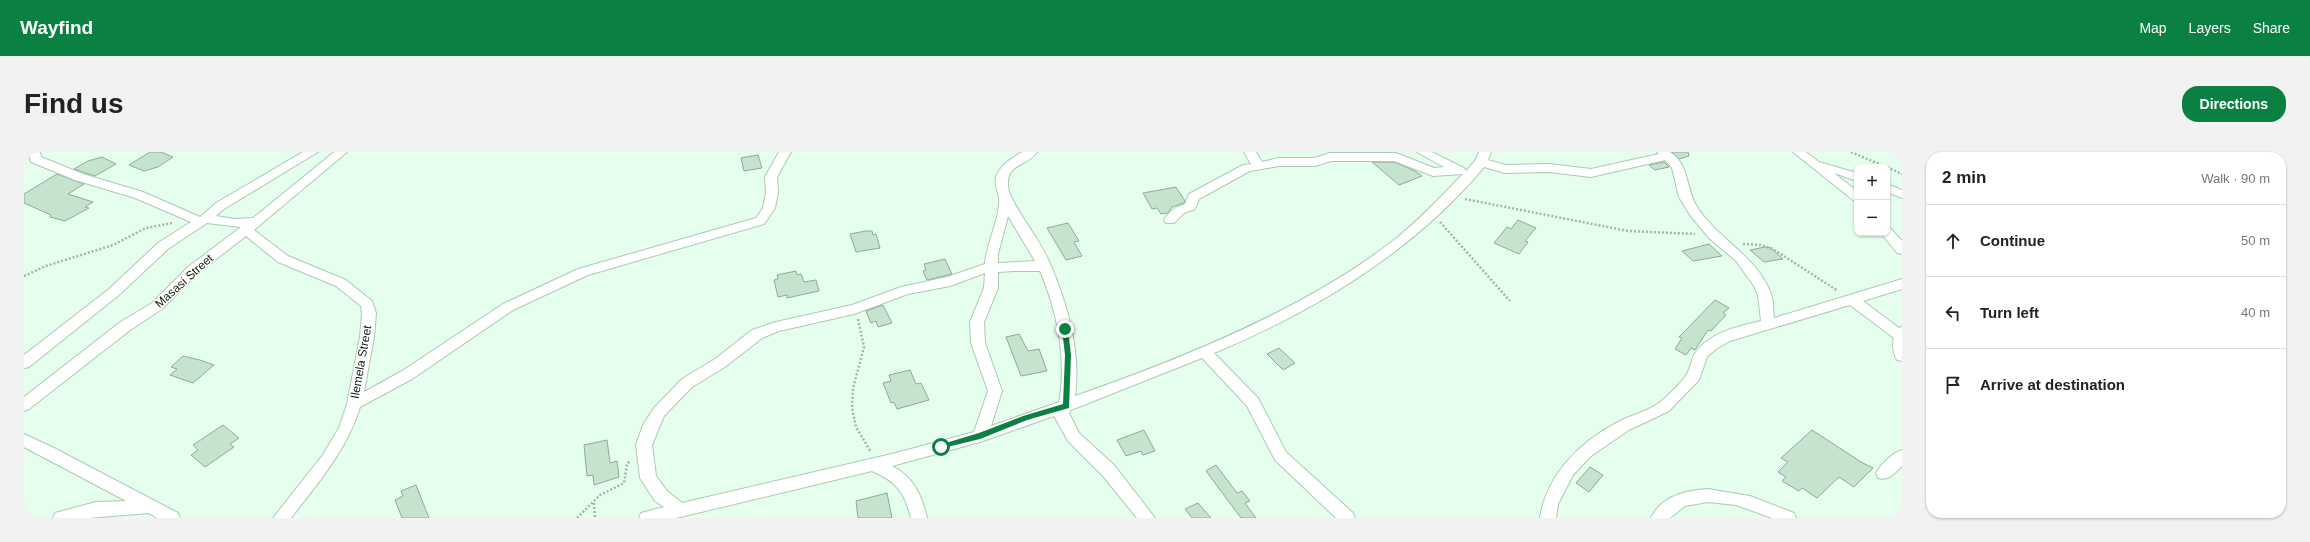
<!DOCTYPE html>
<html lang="en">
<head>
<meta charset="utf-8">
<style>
	body { margin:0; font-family:Helvetica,sans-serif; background:#f2f2f2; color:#222 }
	.controls { position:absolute; right:12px; top:12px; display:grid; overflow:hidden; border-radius:8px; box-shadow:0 1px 3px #0004 }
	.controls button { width:36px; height:36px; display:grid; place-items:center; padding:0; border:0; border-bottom:1px solid #e0e0e0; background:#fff; color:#222; font:20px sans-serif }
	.stop { position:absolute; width:12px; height:12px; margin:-9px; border:3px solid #0b8043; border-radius:50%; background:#fff }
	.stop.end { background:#0b8043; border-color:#fff; box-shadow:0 1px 4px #0008 }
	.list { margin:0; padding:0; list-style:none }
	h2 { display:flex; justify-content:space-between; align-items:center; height:52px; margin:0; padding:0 16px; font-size:17px }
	h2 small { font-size:13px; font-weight:400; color:#767676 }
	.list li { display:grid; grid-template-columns:26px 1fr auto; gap:12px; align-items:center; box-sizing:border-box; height:72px; padding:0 16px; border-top:1px solid #e0e0e0 }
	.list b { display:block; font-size:15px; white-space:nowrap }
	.list em { font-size:13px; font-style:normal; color:#767676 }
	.icon { flex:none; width:22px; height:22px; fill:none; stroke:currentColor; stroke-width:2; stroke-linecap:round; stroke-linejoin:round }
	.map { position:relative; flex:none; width:1878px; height:366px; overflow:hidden; border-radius:16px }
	header { display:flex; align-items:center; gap:24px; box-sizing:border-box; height:56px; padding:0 20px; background:#0b8043; color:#fff }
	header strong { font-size:19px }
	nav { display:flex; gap:22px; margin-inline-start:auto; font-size:14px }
	.intro { display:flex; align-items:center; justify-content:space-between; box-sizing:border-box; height:96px; padding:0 24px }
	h1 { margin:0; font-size:28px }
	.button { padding:10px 18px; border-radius:16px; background:#0b8043; color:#fff; font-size:14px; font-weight:700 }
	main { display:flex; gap:24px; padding:0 24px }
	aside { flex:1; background:#fff; border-radius:16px; box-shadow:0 1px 3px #0004 }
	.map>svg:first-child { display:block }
	.building { fill:#c6e3ce; stroke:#8eaa96 }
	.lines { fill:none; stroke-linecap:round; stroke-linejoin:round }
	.street-casing { stroke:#acc9b4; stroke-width:2 }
	.path { stroke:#a2b5a8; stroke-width:2.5; stroke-dasharray:2 2; stroke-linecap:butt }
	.street { fill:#fff; fill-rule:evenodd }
	.route { fill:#0b8043 }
	.labels { text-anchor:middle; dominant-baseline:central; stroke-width:3; stroke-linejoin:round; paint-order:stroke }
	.street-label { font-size:12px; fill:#0f1912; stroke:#fff }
</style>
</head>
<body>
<header>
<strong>Wayfind</strong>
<nav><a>Map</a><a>Layers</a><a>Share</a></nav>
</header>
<div class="intro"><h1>Find us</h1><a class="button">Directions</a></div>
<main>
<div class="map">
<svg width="1878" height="366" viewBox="0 0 1878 366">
	<rect width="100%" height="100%" fill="#e6feed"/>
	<path class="building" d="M126 0H137L149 5 134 15 120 19 105 13Z
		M1648 0H1664L1665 4 1655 7Z
		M734 3 738 16 720 19 717 6Z
		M78 5 92 12 71 24 50 17 64 9Z
		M1348 10H1370L1391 19 1398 24 1375 33Z
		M1640 10 1645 15 1631 18 1625 13Z
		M33 22 60 32 44 42 69 50 61 55 65 56 41 69 26 65 27 63 0 51V42Z
		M1152 35 1161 49 1160 51 1148 55 1144 61 1137 62 1133 56 1128 57 1119 41Z
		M1494 68 1512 76 1501 89 1504 90 1495 102 1470 91 1483 75 1487 77Z
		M1044 71 1055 89 1050 90 1058 104 1042 108 1023 76Z
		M842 79H848L849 83 852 82 856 96 832 100 826 82Z
		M1685 92 1698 104 1669 109 1658 99Z
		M1741 95 1747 96 1759 107 1740 110 1726 98Z
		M921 107 928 122 903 128 899 119 902 118 900 112Z
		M772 119 773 123 777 122 780 130 792 128 795 139 763 146V143L754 145 750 128 754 127 753 123Z
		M1691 148 1705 156 1699 161 1702 163 1687 179 1684 178 1671 198 1667 196 1662 203 1651 197 1658 186 1655 185Z
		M859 153 868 171 854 175 852 169 847 171 842 159Z
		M995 182 1004 199 1015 197 1023 219 997 224 982 185Z
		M1255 196 1271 211 1259 218 1243 202Z
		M159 204 176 208 190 213 169 231 146 223 153 217 147 215Z
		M886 218 892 232 897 231 905 248 873 257 870 250 867 251 859 231 867 229 865 223Z
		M199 273 215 286 206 292 210 295 181 315 167 303 174 298 169 293Z
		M1120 278 1131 299 1119 303 1117 299 1102 304 1093 288Z
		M1788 278 1837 310 1849 316 1830 335 1815 325 1793 346 1778 336 1775 339 1758 329 1762 325 1754 320 1764 310 1757 306Z
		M583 288 586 311 593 309 595 325 570 333 569 323 563 324 560 293Z
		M1192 313 1213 341 1218 339 1226 349 1221 351 1232 366H1217L1182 319Z
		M1566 315 1579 323 1565 340 1552 331Z
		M392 333 405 366H378L371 348 379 344 377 339Z
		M863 341 868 366H834L832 349Z
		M1174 351 1187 366H1168L1161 357Z"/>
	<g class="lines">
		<g class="street-casing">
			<path id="street" d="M4 0H16L17 5 59 22 119 40 176 65 192 51 279 0H294L200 57 192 64 211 67 229 66 310 0H323L230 78 264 104 322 128 348 149 352 161 350 185 340 240 378 219 479 152 554 117 732 66 739 56 742 40 741 25 755 0H767L753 25 754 40 751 56 740 72 564 123 489 158 388 227 336 255C323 298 294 331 267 366H249L298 304 315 276 323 252 336 185 338 161 337 154 312 134 254 110 222 84 174 121 138 157 105 179 5 257 0 259V245L95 171 128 151 164 115 217 75 183 71 144 97 95 143 5 215 0 216V203L85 137 134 91 167 70 111 46 51 28 7 10Z
				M998 0H1013C1001 17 979 10 985 40 996 66 1017 88 1027 114 1044 154 1057 200 1051 244 1155 208 1279 158 1366 91 1393 71 1416 45 1439 22L1409 24 1370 9H1307L1291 14H1255L1226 19 1175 47 1171 57 1160 61 1150 71H1142L1140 68C1145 59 1152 55 1161 52L1165 42 1219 13 1227 12 1220 0H1232L1238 10 1255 6H1290L1306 1H1372L1410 16 1420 15 1393 0H1408L1440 16 1442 19 1451 9 1455 0H1467L1464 8 1481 13 1525 12 1567 17 1635 2 1633 0H1646C1665 12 1662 36 1672 53 1692 87 1733 103 1747 142 1750 149 1749 158 1750 166L1878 127V137L1839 149 1875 176 1878 175V209L1873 208C1869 200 1868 194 1870 186L1826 153 1706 189 1692 197 1683 205 1675 228 1645 259 1605 278 1567 304 1549 323 1534 352 1532 366H1516C1523 321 1557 289 1596 269 1608 263 1624 259 1635 251 1642 246 1661 227 1664 220 1667 213 1668 205 1672 200 1686 180 1715 174 1737 169L1734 143 1730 134 1712 109 1685 86 1666 63 1655 45 1648 16 1641 8 1567 25 1525 20 1481 21 1460 15C1389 100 1291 159 1190 201L1234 246 1262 300 1329 361 1331 366H1312L1251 308 1223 254 1178 206 1047 258 1045 261 1055 281 1090 313 1131 366H1113L1078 323 1044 289 1030 264 956 290 868 314C890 325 898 344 903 366H887C881 341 872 329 848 319L652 366H615L617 361 640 355 631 349 616 326 612 293 619 273 630 256 658 227 691 207 728 178 752 170 828 153 877 135 923 125 961 112C962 92 977 64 975 46 974 38 970 33 972 25 976 13 988 6 998 0ZM984 64 1011 109 974 111V102ZM990 119H1016C1033 158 1042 204 1036 246L1035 250 967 274 978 239 961 191 960 170 974 136V120ZM961 121 960 136 946 170 947 191 964 239 950 280 872 301 658 351 643 339 632 324 628 293 640 264 668 235 701 215 738 186 755 179 830 162 884 142 926 134Z
				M1769 0H1782L1795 10 1833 21V29L1810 21 1833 39V49L1829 48Z
				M1863 32 1878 38V46L1863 40Z
				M1863 76 1867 77 1878 89V102L1873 101 1857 81H1863Z
				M0 282 30 296 154 361 156 366H133L125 361 64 366H29L31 361 72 350 102 349 0 295Z
				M1878 298V314C1871 321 1865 329 1854 326L1852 321C1857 312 1868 301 1878 298Z
				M1684 337 1726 344 1770 361 1772 366H1748L1712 353 1684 350 1661 354 1646 366H1627C1637 344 1663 338 1684 337Z"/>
		</g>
		<path class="path" d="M1827 0 1862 15
			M1863 15 1878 22
			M1441 47 1604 79 1671 82
			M1416 70 1486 149
			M1719 92 1737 93 1749 97 1814 139
			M0 124 22 114 89 93 122 76 148 71
			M834 167 840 195 829 236 828 256 832 275 847 300
			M570 351 571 366
			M553 366 576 343 600 331 603 312 606 309"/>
		<use href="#street" class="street"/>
	</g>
	<path class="route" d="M1041 175 1044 177 1047 203 1045 256 1003 268 956 287 915 297V293L955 281 999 264 1039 252 1041 203 1038 177Z"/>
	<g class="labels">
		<g class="street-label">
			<text transform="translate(160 129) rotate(-42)">Masasi Street</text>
			<text transform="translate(337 210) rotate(-80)">Ilemela Street</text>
		</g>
	</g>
</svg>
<div class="controls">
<button>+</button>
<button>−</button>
</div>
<div class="stop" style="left:917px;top:295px"></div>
<div class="stop end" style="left:1041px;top:177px"></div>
</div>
<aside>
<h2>2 min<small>Walk · 90 m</small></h2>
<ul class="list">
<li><svg class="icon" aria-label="ahead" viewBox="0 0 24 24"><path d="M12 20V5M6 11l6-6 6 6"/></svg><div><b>Continue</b></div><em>50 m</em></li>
<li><svg class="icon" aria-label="left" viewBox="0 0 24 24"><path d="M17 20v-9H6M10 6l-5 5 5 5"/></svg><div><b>Turn left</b></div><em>40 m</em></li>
<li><svg class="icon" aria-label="arrive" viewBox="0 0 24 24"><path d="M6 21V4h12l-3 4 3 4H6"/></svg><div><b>Arrive at destination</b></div></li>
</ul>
</aside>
</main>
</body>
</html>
